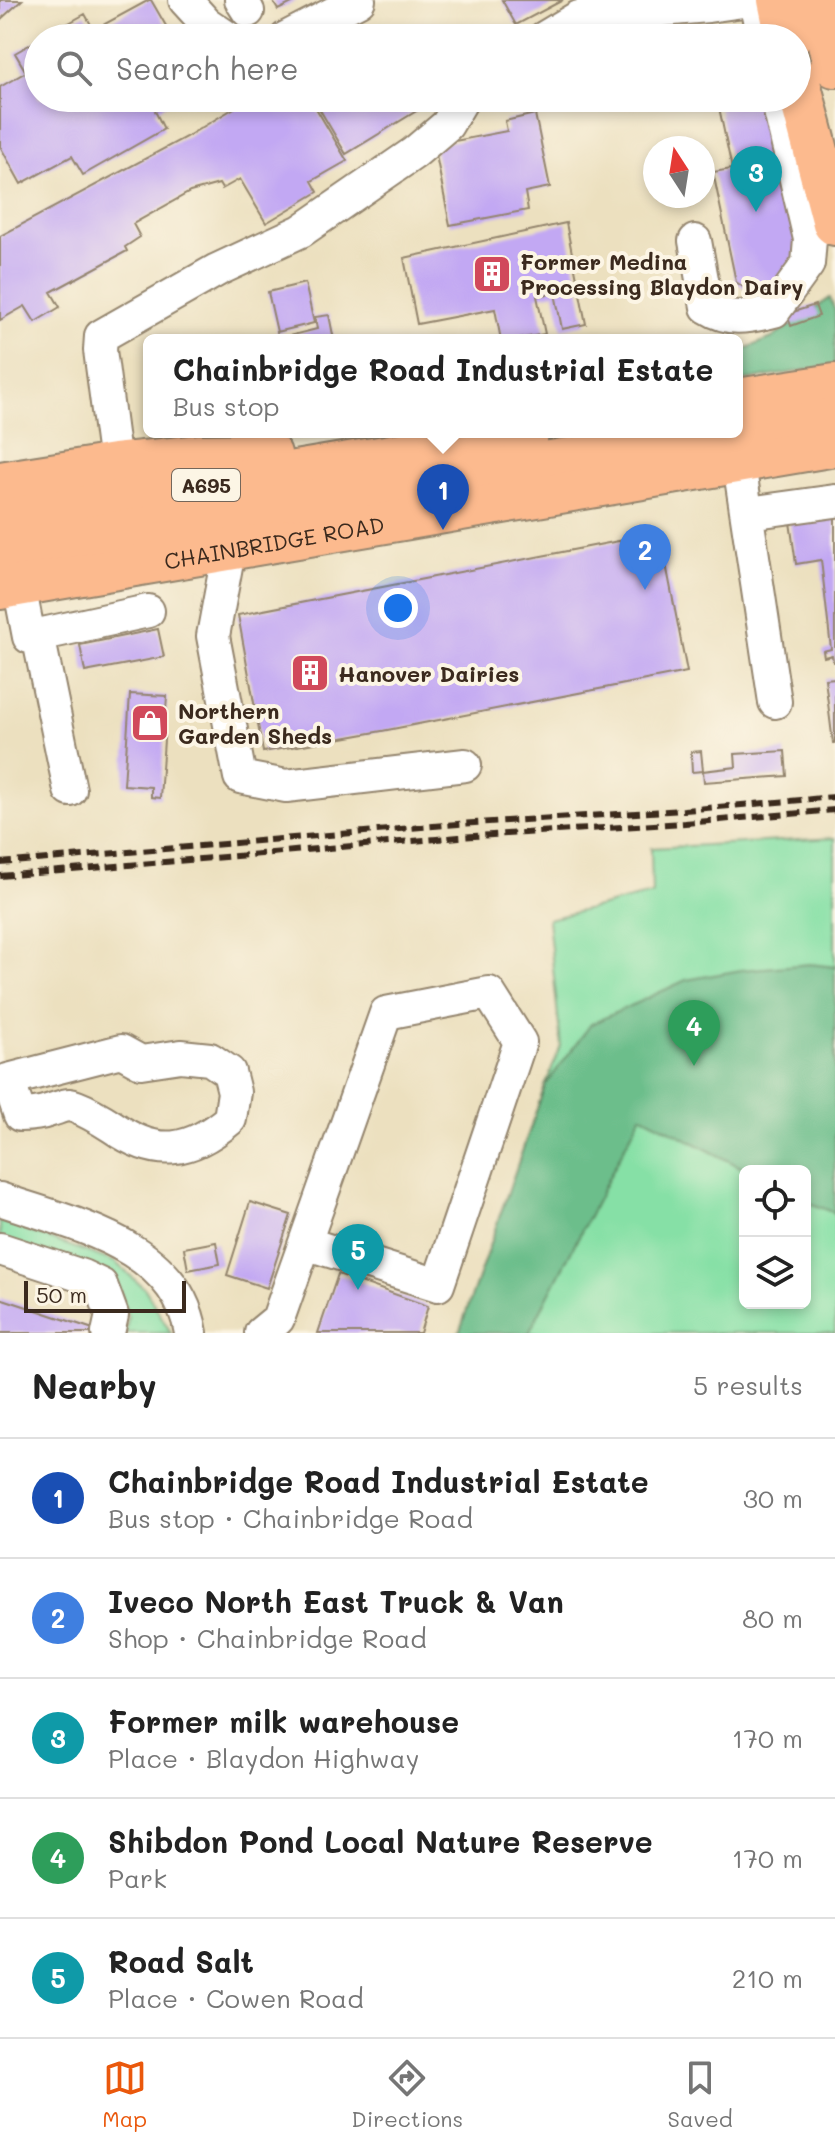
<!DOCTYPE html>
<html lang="en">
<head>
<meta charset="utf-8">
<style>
	body { margin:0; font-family:Mali,sans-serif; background:#f6f6f6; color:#222 }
	.controls { position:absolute; right:24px; bottom:24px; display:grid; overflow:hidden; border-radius:12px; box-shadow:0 4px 12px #0003 }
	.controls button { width:72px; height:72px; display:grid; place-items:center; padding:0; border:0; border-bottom:2px solid #e0e0e0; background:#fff; color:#222; font:40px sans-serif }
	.compass { position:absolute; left:643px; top:136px; width:72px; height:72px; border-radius:50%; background:#fff; box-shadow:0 4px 12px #0003; rotate:348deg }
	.scale { position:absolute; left:24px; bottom:20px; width:162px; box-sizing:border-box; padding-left:8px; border:4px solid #3b2a1e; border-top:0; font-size:22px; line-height:28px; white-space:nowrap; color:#3b2a1e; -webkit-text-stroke:6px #fcf5e5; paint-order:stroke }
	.you { position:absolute; left:398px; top:608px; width:28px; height:28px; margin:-20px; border:6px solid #fff; border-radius:50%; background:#1a73e8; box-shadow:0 0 0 12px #1a73e833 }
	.badge { display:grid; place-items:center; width:52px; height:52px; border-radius:50%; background:#ea580c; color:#fff; font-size:26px; font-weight:700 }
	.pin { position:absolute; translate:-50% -66px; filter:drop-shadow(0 2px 4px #0008) }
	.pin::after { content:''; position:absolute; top:42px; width:28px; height:24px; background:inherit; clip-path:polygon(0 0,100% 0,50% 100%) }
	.popup { position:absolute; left:143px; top:334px; width:600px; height:104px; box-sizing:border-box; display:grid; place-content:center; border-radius:12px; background:#fff; filter:drop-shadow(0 2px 6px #0005); font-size:26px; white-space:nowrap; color:#767676 }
	.popup b { font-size:30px; color:#222 }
	.popup::after { content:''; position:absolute; left:50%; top:100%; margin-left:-16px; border:16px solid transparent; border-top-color:#fff }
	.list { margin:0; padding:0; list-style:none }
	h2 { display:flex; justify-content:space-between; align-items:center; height:104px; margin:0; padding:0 32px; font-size:34px }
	h2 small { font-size:26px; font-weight:400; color:#767676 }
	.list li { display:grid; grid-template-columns:52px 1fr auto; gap:24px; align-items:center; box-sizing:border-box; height:120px; padding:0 32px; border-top:2px solid #e0e0e0 }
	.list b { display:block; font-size:30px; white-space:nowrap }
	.list p { margin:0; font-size:26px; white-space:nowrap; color:#767676 }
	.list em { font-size:26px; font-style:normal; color:#767676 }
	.icon { flex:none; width:44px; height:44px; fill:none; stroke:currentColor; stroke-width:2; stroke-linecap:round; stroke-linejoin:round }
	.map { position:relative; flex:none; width:835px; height:1333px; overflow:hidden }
	.search { position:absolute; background:#fff; box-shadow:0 4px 12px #0003; left:24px; right:24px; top:24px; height:88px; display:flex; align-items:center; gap:20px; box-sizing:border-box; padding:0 28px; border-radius:44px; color:#767676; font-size:30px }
	.sheet { height:704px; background:#fff }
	nav { display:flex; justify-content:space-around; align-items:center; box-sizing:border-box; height:112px; border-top:2px solid #e0e0e0; background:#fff; font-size:22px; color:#767676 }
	nav a { display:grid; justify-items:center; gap:4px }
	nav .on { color:#ea580c }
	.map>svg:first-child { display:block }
	.green { fill:#86e0a6; stroke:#608562; stroke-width:2; fill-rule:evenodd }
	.forest { fill:#6cbe8b; stroke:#547454; stroke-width:2 }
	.building { fill:#c2a8f3 }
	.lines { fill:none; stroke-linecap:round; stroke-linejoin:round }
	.minor-casing { stroke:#94856e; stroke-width:36 }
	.major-casing { stroke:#94856e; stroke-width:44 }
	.highway-casing { stroke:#94856e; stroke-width:48 }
	.minor { stroke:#fff; stroke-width:32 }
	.major { stroke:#fcba8e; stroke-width:40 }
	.highway { stroke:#fcba8e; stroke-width:44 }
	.rail { stroke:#3b2a1e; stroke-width:6; stroke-dasharray:12 6; stroke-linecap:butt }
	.labels { text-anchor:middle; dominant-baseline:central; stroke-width:8; stroke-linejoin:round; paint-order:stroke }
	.shield { fill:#fcf5e5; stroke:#75675a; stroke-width:2 }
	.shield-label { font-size:20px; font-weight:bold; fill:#3b2a1e }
	.poi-label { font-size:22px; font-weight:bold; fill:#3b2a1e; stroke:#fcf5e5; text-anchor:start }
	.street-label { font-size:22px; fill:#3b2a1e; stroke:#fcf5e5 }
</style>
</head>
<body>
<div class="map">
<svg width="835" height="1333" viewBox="0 0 835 1333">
	<rect width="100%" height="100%" fill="#fcf5e5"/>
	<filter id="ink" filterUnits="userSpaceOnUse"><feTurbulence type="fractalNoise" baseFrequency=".0125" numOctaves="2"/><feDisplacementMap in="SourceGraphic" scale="16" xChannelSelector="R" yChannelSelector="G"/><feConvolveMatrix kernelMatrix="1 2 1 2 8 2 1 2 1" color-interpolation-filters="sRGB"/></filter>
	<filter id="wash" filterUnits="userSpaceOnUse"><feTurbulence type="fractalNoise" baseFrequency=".006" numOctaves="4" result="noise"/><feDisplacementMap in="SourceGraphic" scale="32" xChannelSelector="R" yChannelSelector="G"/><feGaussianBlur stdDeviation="1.8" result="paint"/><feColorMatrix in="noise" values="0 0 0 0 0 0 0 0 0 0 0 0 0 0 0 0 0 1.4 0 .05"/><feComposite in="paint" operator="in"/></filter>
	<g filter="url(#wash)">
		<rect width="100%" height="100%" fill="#ece0bf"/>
		<path class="green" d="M835 838V1333H459L545 1086 561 1046 548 919 652 894 651 848ZM745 1171H805V1303H745Z
			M0 1221 115 1262 145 1289 171 1333H126L128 1317 119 1288 0 1238Z"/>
		<path class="forest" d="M830 298 835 311V365L737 382V352L772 338Z
			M810 964 835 967V1213L805 1201V1171H748L641 1115 529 1333H459L545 1086 591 1024 686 980 741 970Z"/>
		<g id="blocks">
			<path class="building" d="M0 0H22L0 20Z
				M149 0H151L173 38H42L85 14 94 30Z
				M272 0H298L278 10Z
				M502 0H563L516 25Z
				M38 40V98H178L155 111 164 129 83 175 72 156 21 184 0 146V87L26 72 15 53Z
				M251 98H310L347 161 312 181 318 192 266 223 240 179 222 189 219 184 190 192 133 224 140 237 125 247 127 251 51 292 60 307 35 322 25 306 0 320V236L186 137Z
				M313 98H417L423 107 346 154Z
				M717 98H766L798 252 763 301 736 282 713 172 732 169Z
				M535 114 550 187 525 192 528 210 450 225 434 145 507 131 505 121Z
				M566 223 586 324 562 329 555 293 537 296 545 334 512 340H501L495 309 417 324 404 258Z
				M305 283 314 323 277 332 268 292Z
				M815 305 819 316 791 326 787 314Z
				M329 315 334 340H273L317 329 315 317Z
				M835 516V662H833L832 655 824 657 823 651 831 649 821 560 796 564 790 522Z
				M660 533 687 672 382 731 263 752 238 615Z
				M158 629 164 657 85 672 80 645Z
				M835 678V743H833L825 679Z
				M130 694 167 696 160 798 151 797V787L124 785Z
				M701 751 703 771 692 772 691 752Z
				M785 751 787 776 704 782 703 771 736 767 735 754Z
				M250 1202 291 1215 267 1288 227 1275Z
				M216 1242 220 1264 188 1270 184 1248Z
				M338 1274 428 1306 420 1333H318Z
				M0 1298 96 1330 95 1333H0Z"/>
		</g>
	</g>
	<g filter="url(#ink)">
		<use href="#blocks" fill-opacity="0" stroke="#94856e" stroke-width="2"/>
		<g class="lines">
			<g class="minor-casing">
				<path id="minor" d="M185 0 206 23 228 38
					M241 0 248 11
					M755 0 763 38
					M286 38 359 0
					M544 38 579 17 708 6 750 0
					M695 241 707 307C731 322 747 317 774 311L808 264 810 239 777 98
					M115 464 100 350 101 336 217 270 301 231 414 153 447 125 463 98
					M739 464 775 702
					M748 513 835 501
					M229 550 213 636 240 777 286 786 465 765
					M19 585 29 637 148 611
					M38 635 70 790
					M0 1083 8 1080 121 1051 141 1062 181 1056 210 1059 229 1072 234 1092 230 1119C190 1153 157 1158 113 1127 104 1121 79 1106 69 1105 64 1105 55 1109 51 1110 40 1114 31 1115 20 1115L8 1080
					M0 1199C71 1224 177 1244 191 1333
					M0 1249 82 1276 101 1285 112 1315 108 1333
					M261 1333 278 1319 386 1013 489 993 520 1042 438 1285 305 1243"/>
			</g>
			<g class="major-casing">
				<g id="major">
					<path d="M737 399 835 384"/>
					<path d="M0 482 115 464 200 455 271 454"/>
					<path d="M0 520 529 432"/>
					<path d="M0 551 478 472 835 418"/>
					<path id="s1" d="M0 589 835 446"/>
				</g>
			</g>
			<g class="highway-casing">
				<path id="highway" d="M780 0 788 38
					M820 0 835 65
					M797 79 835 223"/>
			</g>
			<use href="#minor" class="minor"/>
			<use href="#major" class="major"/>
			<use href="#highway" class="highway"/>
			<path class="rail" d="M0 863 458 824 684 810 835 797
				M0 876 459 837 685 823 835 810"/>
		</g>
	</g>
	<defs>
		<g id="building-square" transform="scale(2)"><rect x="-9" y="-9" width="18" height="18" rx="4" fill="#d1495b" stroke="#fcf5e5"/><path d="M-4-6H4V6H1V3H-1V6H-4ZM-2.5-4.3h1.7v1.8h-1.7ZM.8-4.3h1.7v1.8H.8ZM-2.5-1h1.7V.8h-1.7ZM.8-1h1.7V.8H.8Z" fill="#fff"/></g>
		<g id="shop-square" transform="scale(2)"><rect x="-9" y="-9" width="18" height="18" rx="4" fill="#d1495b" stroke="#fcf5e5"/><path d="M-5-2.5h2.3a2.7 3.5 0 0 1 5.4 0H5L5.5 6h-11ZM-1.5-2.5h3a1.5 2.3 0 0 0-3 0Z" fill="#fff"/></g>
	</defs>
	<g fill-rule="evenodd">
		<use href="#building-square" x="492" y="274"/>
		<use href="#building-square" x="310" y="673"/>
		<use href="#shop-square" x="150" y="723"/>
	</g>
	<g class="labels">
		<rect class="shield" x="172" y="469" width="68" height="32" rx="6"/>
		<g class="shield-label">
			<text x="206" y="485">A695</text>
		</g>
		<g class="poi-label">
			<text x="520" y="261">Former Medina<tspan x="520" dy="25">Processing Blaydon Dairy</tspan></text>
			<text x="338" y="673">Hanover Dairies</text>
			<text x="178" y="710">Northern<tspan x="178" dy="25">Garden Sheds</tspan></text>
		</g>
		<g class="street-label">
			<text stroke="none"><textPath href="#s1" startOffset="278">CHAINBRIDGE ROAD</textPath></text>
		</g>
	</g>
</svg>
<div class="controls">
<button><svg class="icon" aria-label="locate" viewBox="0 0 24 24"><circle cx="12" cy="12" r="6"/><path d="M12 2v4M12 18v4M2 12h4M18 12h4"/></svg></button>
<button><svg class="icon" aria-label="layers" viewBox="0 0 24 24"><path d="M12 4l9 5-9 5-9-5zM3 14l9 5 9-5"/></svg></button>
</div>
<svg class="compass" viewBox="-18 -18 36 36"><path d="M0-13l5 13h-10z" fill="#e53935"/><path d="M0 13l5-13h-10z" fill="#767676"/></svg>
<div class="scale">50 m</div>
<div class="you"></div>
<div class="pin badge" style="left:443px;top:530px;background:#1a4fb4">1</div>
<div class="popup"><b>Chainbridge Road Industrial Estate</b>Bus stop</div>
<div class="pin badge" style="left:645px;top:590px;background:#3f7fe0">2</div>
<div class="pin badge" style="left:756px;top:212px;background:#0f9aa8">3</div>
<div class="pin badge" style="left:694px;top:1066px;background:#2e9e5b">4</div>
<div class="pin badge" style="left:358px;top:1290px;background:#0f9aa8">5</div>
<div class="search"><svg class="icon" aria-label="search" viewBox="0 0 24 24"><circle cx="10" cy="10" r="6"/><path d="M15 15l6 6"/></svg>Search here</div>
</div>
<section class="sheet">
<h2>Nearby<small>5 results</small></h2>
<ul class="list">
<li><span class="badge" style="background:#1a4fb4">1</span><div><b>Chainbridge Road Industrial Estate</b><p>Bus stop · Chainbridge Road</p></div><em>30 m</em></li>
<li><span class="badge" style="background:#3f7fe0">2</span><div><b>Iveco North East Truck &amp; Van</b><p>Shop · Chainbridge Road</p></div><em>80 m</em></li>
<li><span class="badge" style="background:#0f9aa8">3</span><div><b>Former milk warehouse</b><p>Place · Blaydon Highway</p></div><em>170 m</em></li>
<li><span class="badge" style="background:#2e9e5b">4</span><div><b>Shibdon Pond Local Nature Reserve</b><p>Park</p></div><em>170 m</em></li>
<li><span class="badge" style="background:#0f9aa8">5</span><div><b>Road Salt</b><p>Place · Cowen Road</p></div><em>210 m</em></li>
</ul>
</section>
<nav>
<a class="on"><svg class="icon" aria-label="map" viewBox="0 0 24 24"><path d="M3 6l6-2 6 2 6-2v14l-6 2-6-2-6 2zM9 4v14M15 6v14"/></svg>Map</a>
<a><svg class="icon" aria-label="directions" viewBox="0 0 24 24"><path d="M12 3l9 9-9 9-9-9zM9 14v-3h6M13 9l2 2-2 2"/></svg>Directions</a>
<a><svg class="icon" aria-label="saved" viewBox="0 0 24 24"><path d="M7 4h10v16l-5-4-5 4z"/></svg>Saved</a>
</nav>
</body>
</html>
